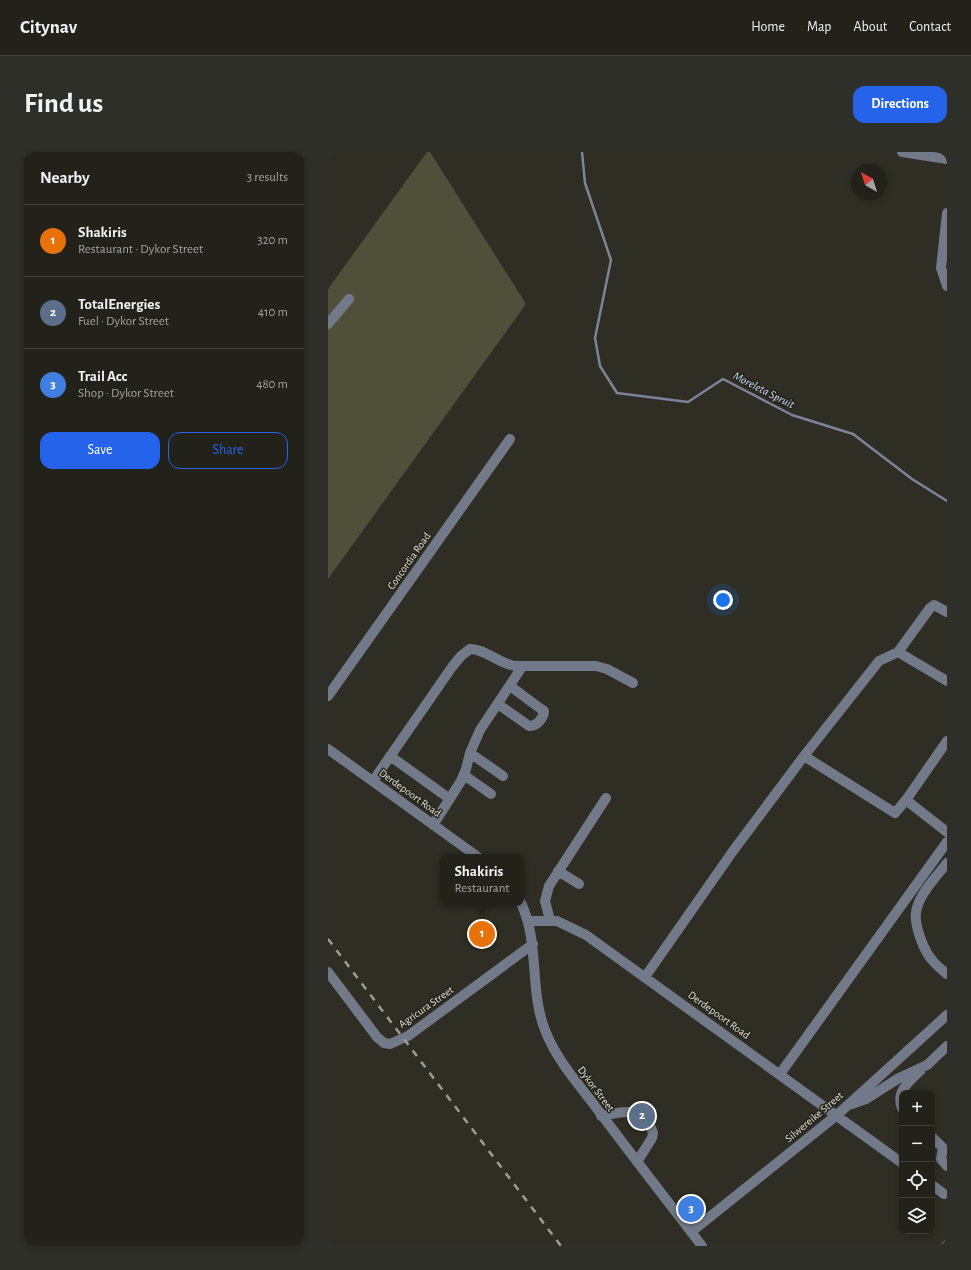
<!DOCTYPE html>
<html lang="en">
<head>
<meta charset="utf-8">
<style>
	body { margin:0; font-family:"Alegreya Sans",sans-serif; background:#2e2f28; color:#f1f3f6 }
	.controls { position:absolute; right:12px; bottom:12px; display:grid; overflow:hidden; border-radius:8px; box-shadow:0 2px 6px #0003 }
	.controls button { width:36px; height:36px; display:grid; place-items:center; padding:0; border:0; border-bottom:1px solid #3f3f3a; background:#22221b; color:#f1f3f6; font:20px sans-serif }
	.compass { position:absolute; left:523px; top:12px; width:36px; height:36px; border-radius:50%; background:#22221b; box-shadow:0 2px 6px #0003; rotate:321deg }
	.you { position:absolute; left:395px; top:448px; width:14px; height:14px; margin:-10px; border:3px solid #fff; border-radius:50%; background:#1a73e8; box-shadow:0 0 0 6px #1a73e833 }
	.badge { display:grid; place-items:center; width:26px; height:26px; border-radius:50%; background:#2563eb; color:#fff; font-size:13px; font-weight:700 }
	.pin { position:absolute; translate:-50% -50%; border:2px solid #fff; box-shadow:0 1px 4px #0006 }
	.popup { position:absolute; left:112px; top:702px; width:84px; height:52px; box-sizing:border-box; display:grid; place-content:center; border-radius:8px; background:#22221b; filter:drop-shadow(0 1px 3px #0005); font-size:13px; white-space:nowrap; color:#a2a4a3 }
	.popup b { font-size:15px; color:#f1f3f6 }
	.popup::after { content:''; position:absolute; left:50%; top:100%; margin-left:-8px; border:8px solid transparent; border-top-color:#22221b }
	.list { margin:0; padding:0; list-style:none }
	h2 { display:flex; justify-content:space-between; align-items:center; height:52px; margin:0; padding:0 16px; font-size:17px }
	h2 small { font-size:13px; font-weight:400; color:#a2a4a3 }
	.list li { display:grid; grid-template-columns:26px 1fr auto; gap:12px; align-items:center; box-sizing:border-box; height:72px; padding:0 16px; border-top:1px solid #3f3f3a }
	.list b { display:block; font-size:15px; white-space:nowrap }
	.list p { margin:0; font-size:13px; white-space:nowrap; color:#a2a4a3 }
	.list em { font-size:13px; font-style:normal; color:#a2a4a3 }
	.actions { display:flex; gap:8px; padding:12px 16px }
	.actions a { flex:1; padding:9px 0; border:1px solid #2563eb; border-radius:12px; text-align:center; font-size:14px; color:#2563eb }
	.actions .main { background:#2563eb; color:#fff }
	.icon { flex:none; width:22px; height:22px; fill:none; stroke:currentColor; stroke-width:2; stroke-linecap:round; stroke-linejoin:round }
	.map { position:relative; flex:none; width:619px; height:1094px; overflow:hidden; border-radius:12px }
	header { display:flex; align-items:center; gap:24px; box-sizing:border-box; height:56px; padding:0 20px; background:#22221b; border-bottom:1px solid #3f3f3a }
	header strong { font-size:19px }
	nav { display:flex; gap:22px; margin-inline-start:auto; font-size:14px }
	.intro { display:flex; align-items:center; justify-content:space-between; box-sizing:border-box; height:96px; padding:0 24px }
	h1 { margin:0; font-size:28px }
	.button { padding:10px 18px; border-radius:12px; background:#2563eb; color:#fff; font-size:14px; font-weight:700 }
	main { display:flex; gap:24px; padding:0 24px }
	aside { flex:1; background:#22221b; border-radius:12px; box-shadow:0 2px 6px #0003 }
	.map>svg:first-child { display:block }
	.green { fill:#50503a }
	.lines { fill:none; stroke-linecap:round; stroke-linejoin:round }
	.stream { stroke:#7b8498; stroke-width:2.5 }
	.minor { stroke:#727988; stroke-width:10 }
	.rail { stroke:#9d9d95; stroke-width:2.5; stroke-dasharray:7 7; stroke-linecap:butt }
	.labels { text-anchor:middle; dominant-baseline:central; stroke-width:3; stroke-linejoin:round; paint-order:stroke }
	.street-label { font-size:11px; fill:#e2e2db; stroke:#25251a }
	.water-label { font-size:12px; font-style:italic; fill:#cedcff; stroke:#25251a }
</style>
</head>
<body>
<header>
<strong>Citynav</strong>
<nav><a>Home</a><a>Map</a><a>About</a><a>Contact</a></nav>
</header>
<div class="intro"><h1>Find us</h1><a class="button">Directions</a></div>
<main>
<aside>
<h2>Nearby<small>3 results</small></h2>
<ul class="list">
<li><span class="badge" style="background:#e8710a">1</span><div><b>Shakiris</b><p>Restaurant · Dykor Street</p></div><em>320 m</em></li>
<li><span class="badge" style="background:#5c6f8a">2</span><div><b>TotalEnergies</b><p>Fuel · Dykor Street</p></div><em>410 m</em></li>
<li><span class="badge" style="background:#3f7fe0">3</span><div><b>Trail Acc</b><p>Shop · Dykor Street</p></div><em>480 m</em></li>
</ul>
<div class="actions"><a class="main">Save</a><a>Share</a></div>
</aside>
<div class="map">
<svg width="619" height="1094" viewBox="0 0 619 1094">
	<rect width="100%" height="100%" fill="#2e2e24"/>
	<path class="green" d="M99 0H102L198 152 0 427V137Z"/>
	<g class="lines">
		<path class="stream" d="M254 0 257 31 283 108 267 186 272 214 289 241 360 250 395 227 464 263 525 282 584 327 619 349"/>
		<path class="minor" d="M574 0 619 7
			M619 61 613 116 619 134
			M0 172 21 147
			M570 500 602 456 606 453 619 460
			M0 544 182 287
			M170 552 201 574C208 575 216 566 216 559L213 557 182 534
			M0 597 150 705
			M142 601 175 624
			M62 604 122 647
			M476 604 567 661 578 648 619 589
			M136 623 163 642
			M45 629 124 515 133 504 142 497C155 496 172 512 187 514H268L279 517 305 531
			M578 648 619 680
			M105 673 133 629 138 617 142 601 152 578 194 515
			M619 711C608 725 591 742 588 760 586 773 596 800 605 809 609 814 614 818 619 822
			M230 719 251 732
			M193 751C212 791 201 838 217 878 228 907 249 930 267 954 302 1001 338 1047 374 1094
			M222 768 217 749 221 734 278 646
			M200 769H229L258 783 574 1011
			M0 820 49 885 56 891 62 892 80 884 205 792
			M317 825 405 699 476 604 551 509 570 500 619 529
			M452 922 619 690
			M524 952 538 947 571 926 599 913 619 894
			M574 956C567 939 583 928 593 918
			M273 964C296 960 316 952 325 981L324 986 309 1010
			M604 985 615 996 613 1007 619 1014
			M604 1033 616 1042
			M363 1080 509 963 619 863"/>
		<path class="rail" d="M0 787 233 1094
			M613 1094 619 1088"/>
	</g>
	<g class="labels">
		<g class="street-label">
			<text transform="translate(81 409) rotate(-55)">Concordia Road</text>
			<text transform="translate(82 641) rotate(36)">Derdepoort Road</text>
			<text transform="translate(98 855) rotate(-35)">Agricura Street</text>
			<text transform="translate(391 863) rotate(36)">Derdepoort Road</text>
			<text transform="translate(268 937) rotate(53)">Dykor Street</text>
			<text transform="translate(486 965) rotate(-40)">Silwereike Street</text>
		</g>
		<g class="water-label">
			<text transform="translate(436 238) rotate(27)">Moreleta Spruit</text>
		</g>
	</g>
</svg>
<div class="controls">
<button>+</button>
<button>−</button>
<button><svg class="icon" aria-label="locate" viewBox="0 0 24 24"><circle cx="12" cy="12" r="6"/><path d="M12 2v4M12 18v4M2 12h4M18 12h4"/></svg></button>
<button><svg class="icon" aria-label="layers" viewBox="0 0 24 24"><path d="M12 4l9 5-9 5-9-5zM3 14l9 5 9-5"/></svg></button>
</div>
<svg class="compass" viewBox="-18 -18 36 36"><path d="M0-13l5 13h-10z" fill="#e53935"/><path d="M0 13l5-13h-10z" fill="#a2a4a3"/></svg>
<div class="you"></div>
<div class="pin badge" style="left:154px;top:782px;background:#e8710a">1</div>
<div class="popup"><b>Shakiris</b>Restaurant</div>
<div class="pin badge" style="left:314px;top:964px;background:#5c6f8a">2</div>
<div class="pin badge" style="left:363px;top:1057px;background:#3f7fe0">3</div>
</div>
</main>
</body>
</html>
